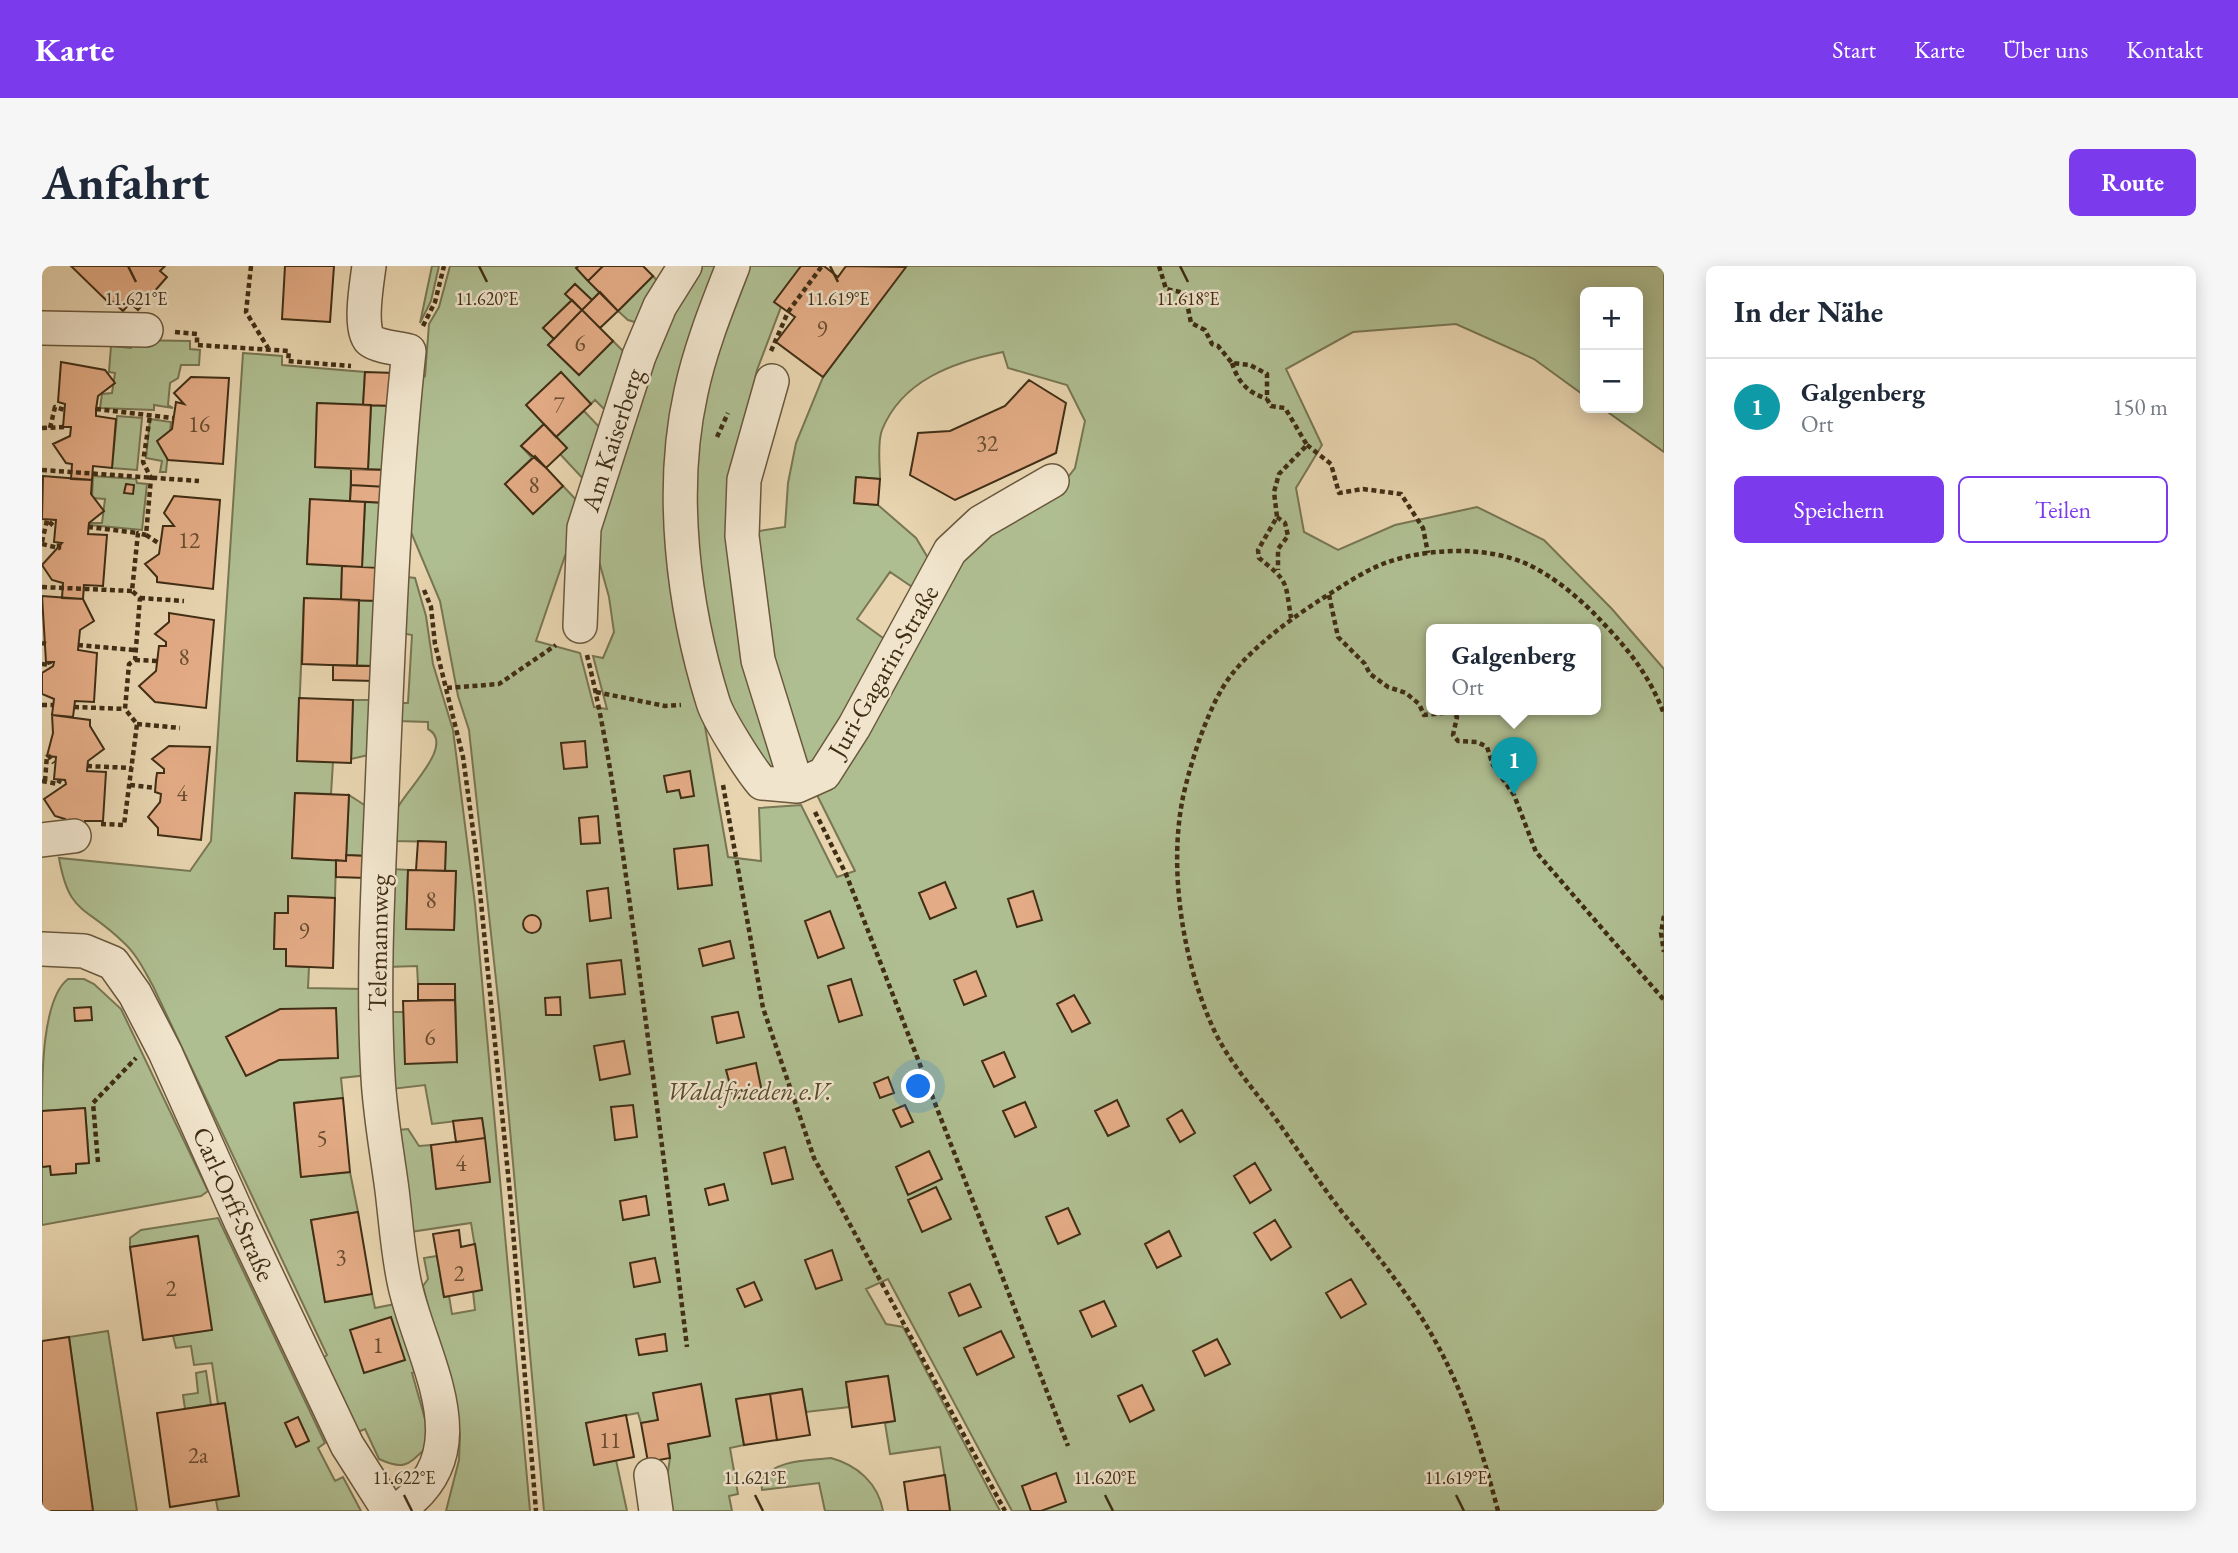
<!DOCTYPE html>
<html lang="de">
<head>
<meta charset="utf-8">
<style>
	body { margin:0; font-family:"EB Garamond",serif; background:#f6f6f7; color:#1f2937 }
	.controls { position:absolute; right:21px; top:21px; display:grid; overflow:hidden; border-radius:10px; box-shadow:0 4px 18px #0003 }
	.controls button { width:63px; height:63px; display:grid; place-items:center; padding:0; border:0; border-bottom:2px solid #e0e1e3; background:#fff; color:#1f2937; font:35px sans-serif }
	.you { position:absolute; left:877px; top:821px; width:24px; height:24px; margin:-18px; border:5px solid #fff; border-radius:50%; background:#1a73e8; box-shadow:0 0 0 10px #1a73e833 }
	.badge { display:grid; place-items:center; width:46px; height:46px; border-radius:50%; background:#7c3aed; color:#fff; font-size:23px; font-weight:700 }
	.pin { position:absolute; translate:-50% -58px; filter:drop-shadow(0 2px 4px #0008) }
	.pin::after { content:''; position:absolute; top:37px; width:24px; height:21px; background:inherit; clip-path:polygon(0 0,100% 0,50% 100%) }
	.popup { position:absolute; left:1384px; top:358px; width:175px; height:91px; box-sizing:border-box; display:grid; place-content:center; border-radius:10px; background:#fff; filter:drop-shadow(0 2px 5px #0005); font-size:23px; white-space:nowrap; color:#747a83 }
	.popup b { font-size:26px; color:#1f2937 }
	.popup::after { content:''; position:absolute; left:50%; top:100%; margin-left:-14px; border:14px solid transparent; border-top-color:#fff }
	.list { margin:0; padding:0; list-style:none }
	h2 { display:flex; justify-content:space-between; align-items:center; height:91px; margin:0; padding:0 28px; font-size:30px }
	h2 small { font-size:23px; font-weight:400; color:#747a83 }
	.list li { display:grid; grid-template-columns:46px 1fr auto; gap:21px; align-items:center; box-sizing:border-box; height:98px; padding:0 28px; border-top:2px solid #e0e1e3 }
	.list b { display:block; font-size:26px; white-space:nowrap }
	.list p { margin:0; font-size:23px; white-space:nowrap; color:#747a83 }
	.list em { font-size:23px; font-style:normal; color:#747a83 }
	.actions { display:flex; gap:14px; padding:21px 28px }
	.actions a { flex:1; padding:16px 0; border:2px solid #7c3aed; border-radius:10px; text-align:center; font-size:24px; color:#7c3aed }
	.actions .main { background:#7c3aed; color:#fff }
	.map { position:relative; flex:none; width:1622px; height:1245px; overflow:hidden; border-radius:10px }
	header { display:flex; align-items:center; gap:42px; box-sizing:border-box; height:98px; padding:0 35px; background:#7c3aed; color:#fff }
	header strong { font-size:33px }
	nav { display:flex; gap:38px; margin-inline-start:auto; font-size:24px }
	.intro { display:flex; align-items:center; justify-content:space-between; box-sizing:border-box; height:168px; padding:0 42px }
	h1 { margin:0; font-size:49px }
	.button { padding:18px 32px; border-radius:10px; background:#7c3aed; color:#fff; font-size:24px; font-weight:700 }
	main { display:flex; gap:42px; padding:0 42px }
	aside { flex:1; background:#fff; border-radius:10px; box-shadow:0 4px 18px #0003 }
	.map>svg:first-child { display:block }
	.green { fill:#afbe91; stroke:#787653; stroke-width:2; fill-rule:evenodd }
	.building { fill:#e4ac86; stroke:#402e15; stroke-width:2 }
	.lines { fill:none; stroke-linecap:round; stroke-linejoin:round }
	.minor-casing { stroke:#6a583c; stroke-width:36 }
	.path { stroke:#402e15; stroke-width:4.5; stroke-dasharray:5 3.5; stroke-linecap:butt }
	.minor { stroke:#f0e4cc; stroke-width:33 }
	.ticks { fill:none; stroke:#402e15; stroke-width:2.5 }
	.labels { text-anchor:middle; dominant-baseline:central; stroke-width:5; stroke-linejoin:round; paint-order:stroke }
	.number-label { font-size:23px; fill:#694e31 }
	.street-label { font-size:26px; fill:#402e15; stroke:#f0e4cc }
	.park-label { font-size:26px; font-style:italic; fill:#564b2e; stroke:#f0e4cc }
	.ticks-label { font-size:18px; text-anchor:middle; fill:#402e15; stroke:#f0e4cc; stroke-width:5; stroke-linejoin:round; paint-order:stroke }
</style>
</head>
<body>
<header>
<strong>Karte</strong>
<nav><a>Start</a><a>Karte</a><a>Über uns</a><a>Kontakt</a></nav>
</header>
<div class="intro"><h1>Anfahrt</h1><a class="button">Route</a></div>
<main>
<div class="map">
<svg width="1622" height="1245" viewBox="0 0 1622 1245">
	<rect width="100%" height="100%" fill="#e8d5b0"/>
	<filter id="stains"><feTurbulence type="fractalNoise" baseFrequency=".00286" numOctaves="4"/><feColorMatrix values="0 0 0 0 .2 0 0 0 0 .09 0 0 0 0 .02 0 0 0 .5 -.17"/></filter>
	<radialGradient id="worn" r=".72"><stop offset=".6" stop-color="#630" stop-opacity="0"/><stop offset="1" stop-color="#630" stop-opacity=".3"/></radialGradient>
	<path class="green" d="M390 0H397L389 35 378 57Z
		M408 0H537L535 3 558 26 550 34 533 18 524 28 530 34 501 62 512 73 506 79 537 109 571 75 587 91 568 149 553 134 549 138 519 107 502 158 479 180 490 192 463 218 491 248 521 220 540 240 494 375 538 387 552 441 565 443 551 390 561 392 572 366 567 331 548 263 603 100 656 0H682L632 285 686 591 719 595 717 542 759 539 795 611 813 605 774 527 930 272 1013 228 1033 202 1043 155 1025 119 966 102 961 86C912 96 860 114 840 164 835 177 838 199 838 213L814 211 812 237 836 239 874 272 886 292 876 325 848 306 815 353 852 380 778 496 765 498 725 393 711 266 743 261 746 217 754 177 781 111 863 0H1622V186L1560 142H1596V26H1543V130L1492 93 1414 58 1311 66 1244 103 1280 179 1254 222 1262 266 1296 284 1353 259 1435 241 1502 274 1570 343 1622 403V1245H970L846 1013 824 1023 844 1058 861 1061 958 1245H908L898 1181 848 1188 843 1157 853 1155 846 1110 804 1116 807 1141 764 1146 760 1123 694 1133 702 1179 688 1182 696 1228 687 1230 690 1245H620L628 1192 626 1178 668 1170 659 1118 616 1154 599 1157 596 1147 544 1157 552 1198 574 1194 585 1245H502L458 751 427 464 416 430 398 335 366 259 377 115 383 110 387 58 397 41ZM1390 363H1554V443H1390Z
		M698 0H759L739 41 715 104 692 209 740 490 729 509 686 443 648 282 655 126Z
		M611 10 620 20 596 57 586 54 576 45Z
		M90 74 148 75V83L158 84 157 99H139L136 112 128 117 126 139 131 142 112 139V144L58 142 60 128 70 127 73 107 67 106 69 80 89 82Z
		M201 87 240 90V99L323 106 321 139 275 137 273 201 309 203 308 235 268 234 265 298 300 300 299 334 262 333 255 494 291 496 289 528 253 527 250 592 294 594 293 632 246 630V647H233L232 682 244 683V700L267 701 266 722 322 723 326 809 299 812 301 832 252 837 259 911 308 906 316 946 269 954 283 1036 330 1028 333 1042 358 1037 374 1106 370 1107 385 1160 383 1183C365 1200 361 1204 337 1193L323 1163 316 1166 281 1092 285 1089 111 720C102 704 94 687 80 675 43 639 27 649 17 592L148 605 169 575Z
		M329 139 352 140 346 204 326 203Z
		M542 145 562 166 546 218 518 188 525 182 514 171Z
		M75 150 100 152 95 204 70 202Z
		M108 153 129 156 124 206H118L120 195 104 192Z
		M51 210 94 213 95 217 105 218 100 264 48 259V257H60L63 233 50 232Z
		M323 236 345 237 340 302 320 301Z
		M365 311 373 312 384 350 391 398 411 464 433 638 488 1245H404L417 1194 418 1168 381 1020 386 1013 382 992 395 990 402 1031 407 1030 410 1048 433 1044 431 1026 440 1024 429 957 368 966 356 864 366 863 377 880 389 879 395 923 448 915 440 852 390 858 383 819 350 823 347 746H362L415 796 413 718H376L375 700 345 701 350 603 366 604 364 663H412L414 606 403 605 404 576 350 575C350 566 349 555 352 548 361 526 415 479 386 463V456L356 455 357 437H366L370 369 359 367Z
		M317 334 339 335 334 400H315Z
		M311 434H333L331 488 309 493Z
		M307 529 327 542 325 590 304 589Z
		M26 713H42L52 718 79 743 166 925 159 930 0 959V901L8 900 9 909 34 907V898L47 897 43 842 0 845C0 810 0 733 26 713Z
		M176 952 283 1177 276 1182 293 1215 301 1211 319 1245H176L174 1234 197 1230 183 1138H176L170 1097 152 1099 149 1080 134 1082 131 1070 155 970 88 981V972L99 964Z
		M66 1065 95 1245H51L27 1071Z
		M164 1105 169 1139 143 1143 141 1129 156 1127 154 1107Z
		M789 1192C815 1199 836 1217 841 1245H783L777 1217 720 1224 719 1214C735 1193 764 1195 789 1192Z"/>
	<path class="building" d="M29 0H123L118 5 125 11 96 44 88 37 81 45 70 35 68 38Z
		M243 0H292L288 56 240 53Z
		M537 0H561L546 15 534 2Z
		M561 0H601L611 10 576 45 546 15Z
		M759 0H782L796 11 804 0 864 1 781 111 734 76 753 51 732 36Z
		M533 18 550 34 540 44 523 28Z
		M558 26 576 45 558 62 540 44Z
		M530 34 540 44 512 73 501 62Z
		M540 44 571 75 537 109 506 79Z
		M19 96 63 104 73 117 56 130 54 143V150L74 153 70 202 51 200 50 214 29 213 30 198 24 197 11 178 28 170 29 161H21L23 138 16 136Z
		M323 106 353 107 352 140 321 139Z
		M519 106 549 138 514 171 484 139Z
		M149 111 187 112 181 198 126 194 115 175 130 163 134 136 142 138 132 127Z
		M987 114 1024 137 1014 187 913 234 868 209 876 167 908 165 963 140Z
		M275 137 329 139 326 203 273 201Z
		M502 158 525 182 504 202 479 180Z
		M493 190 521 220 491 248 463 218Z
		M309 203 346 204 345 221 309 219Z
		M1 210 50 214 49 228 62 245 47 257 46 268 65 269 61 320 42 319 41 333 20 332 21 317 10 314 0 299 20 277 12 276 14 254 0 253Z
		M814 211 838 213 836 239 812 237Z
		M84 218 92 219 91 228 82 227Z
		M309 219 345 221V237L308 235Z
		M132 230 178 234 171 323 115 316V311L103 298 117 288 121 260H132L122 247Z
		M268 233 323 236 320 301 265 298Z
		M300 300 340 302 339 335 299 334Z
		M0 330 41 333 52 355 38 364 36 384 55 387 52 436 33 435 31 451 10 449 12 433 0 428V407L11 400 12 396H4Z
		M262 332 317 334 315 400 260 398Z
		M127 347 172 354 164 442 113 436 97 420 114 405 117 380H124V376L113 368 127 356Z
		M291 399 334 400 333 415 291 414Z
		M257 432 311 434 309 497 255 495Z
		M10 449 48 454V460L62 483 46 495 45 505 64 506 61 555H43L42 569 22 567 23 553 13 550 2 533 24 518 23 514 12 513 14 491 5 490 11 467Z
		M543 475 545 501 522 503 519 477Z
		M127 480 168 481 159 574 116 569V562L106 551 118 536 119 528 113 526 114 514 115 507H122V503L110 493Z
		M648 505 652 530 639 532 637 524 625 526 622 510Z
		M253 527 307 529 304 595 250 592Z
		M556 550 558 577 539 578 537 552Z
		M376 575 404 576 403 605 374 604Z
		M666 579 670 619 636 623 632 583Z
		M304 589 325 590 324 612 294 611V594L304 595Z
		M366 604 414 605 412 664 364 663Z
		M903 616 914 642 888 653 877 627Z
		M566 622 569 652 548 655 545 625Z
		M991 625 1000 654 975 661 966 633Z
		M246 630 293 632 291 702 244 700V683H232L233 647H246Z
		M788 645 802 682 776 692 763 655Z
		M481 658a9 9 0 1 1 18 0a9 9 0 1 1-18 0Z
		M688 675 692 692 661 700 657 683Z
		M579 694 583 728 548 732 545 698Z
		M934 705 944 730 922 739 912 714Z
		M809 713 820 749 797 756 786 720Z
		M376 718H413V734H376Z
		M1032 729 1048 757 1030 766 1015 738Z
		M518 731 519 749H504L503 732Z
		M413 734 415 796 363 798 361 735Z
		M49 741 50 754 33 755 32 742Z
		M294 742 296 792 237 794 204 810 184 771 238 743Z
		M696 746 702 771 675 777 670 751Z
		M582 775 588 808 558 814 552 780Z
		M962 786 973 811 952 821 940 795Z
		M714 797 720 826 692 833 684 804Z
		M846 811 852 827 838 832 832 817Z
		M301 832 308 906 259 911 252 837Z
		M1075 834 1087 860 1066 870 1053 845Z
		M983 836 994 861 973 871 961 845Z
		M591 839 595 871 573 874 569 841Z
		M863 839 871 856 859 861 851 844Z
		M43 842 47 897 34 898V907L9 909 8 900 0 901V845Z
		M1140 844 1153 867 1138 876 1125 853Z
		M440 852 443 872 414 876 411 855Z
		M443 872 448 916 394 923 389 879Z
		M743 881 751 913 730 918 722 887Z
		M887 885 900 913 866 929 854 901Z
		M1213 897 1229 924 1208 937 1192 910Z
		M682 918 686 934 667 939 663 923Z
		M894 921 909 953 880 966 866 934Z
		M604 930 607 949 581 954 578 935Z
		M1026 942 1038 968 1016 978 1004 951Z
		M316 946 330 1028 283 1036 269 954Z
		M1233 954 1249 981 1229 994 1212 967Z
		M417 964 419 981 433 978 440 1024 402 1031 391 968Z
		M1127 965 1139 990 1115 1002 1103 978Z
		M156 970 170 1064 101 1074 88 981Z
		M790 984 800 1014 774 1023 763 994Z
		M613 992 618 1016 592 1021 588 997Z
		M1309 1013 1324 1038 1299 1052 1284 1027Z
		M712 1016 720 1034 703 1041 695 1023Z
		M928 1018 939 1041 917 1050 907 1027Z
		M1062 1035 1074 1060 1050 1071 1038 1045Z
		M349 1051 363 1094 322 1107 308 1064Z
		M959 1065 972 1091 935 1109 922 1082Z
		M623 1068 625 1085 597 1089 594 1073Z
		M27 1071 51 1245H0V1075Z
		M1175 1073 1188 1098 1163 1110 1151 1085Z
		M846 1110 853 1155 810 1161 804 1116Z
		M659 1118 668 1170 626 1178 628 1192 606 1196 599 1157 616 1154 611 1127Z
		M1100 1119 1112 1144 1088 1156 1076 1130Z
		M760 1123 768 1169 735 1174 728 1128Z
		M728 1128 735 1174 702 1179 694 1133Z
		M183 1137 197 1230 128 1241 115 1147Z
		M584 1149 592 1191 552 1199 544 1157Z
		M256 1151 267 1175 254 1181 243 1157Z
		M1014 1207 1024 1236 999 1245H989L980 1220Z
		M903 1209 908 1245H866L862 1216Z"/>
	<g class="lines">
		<g class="minor-casing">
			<path id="minor" d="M327 0C325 16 316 66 329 75 338 81 356 82 367 85 352 223 347 363 341 501 337 605 330 708 336 811 338 849 345 886 350 924 354 956 356 992 364 1024 383 1101 441 1188 354 1245
				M691 0C675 41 658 83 649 126 627 225 641 340 671 436 676 453 708 503 720 517L755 520 782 508 812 461 908 285 939 256 1010 215
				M0 62 104 64
				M730 115 702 214 700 270 716 394 755 520
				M538 360 542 262 597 90 618 40 643 0
				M0 574 32 570
				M0 683 42 685 71 697 93 728 123 786 199 956 305 1179 347 1245
				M609 1209 614 1245"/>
		</g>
		<path class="path" d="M209 0 204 46 226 82
			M1117 0 1124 23 1143 27 1149 57 1163 64 1170 78 1176 80 1190 97 1208 99 1225 108V133L1229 140 1243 142 1265 179 1237 208 1232 226 1235 251 1216 284 1217 292C1247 316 1243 315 1249 352
			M381 60 393 36 402 0
			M133 66 155 68V79L247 85 246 95 309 100
			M729 85 746 46 780 0
			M1190 97C1196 116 1205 126 1225 133
			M54 143 131 152
			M0 162 25 161
			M8 162 13 141 23 144
			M675 171 686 147
			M1265 179 1289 198 1297 227 1321 223 1359 228 1381 262 1386 287
			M0 204 157 215
			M1235 251 1243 257 1246 270 1236 283V304
			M46 261 96 267
			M104 269 118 278
			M0 276 5 254 13 261
			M0 278 17 282V276
			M0 321 90 325
			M382 324 389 341 393 378 421 491 434 586 468 928 494 1245
			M1287 329 1296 371 1323 398 1328 408 1346 421 1364 427 1377 438 1382 449 1411 446 1415 451 1411 469 1416 475 1435 476 1445 481 1451 499 1472 529 1494 586 1622 734
			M98 332 142 335
			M0 377 4 378
			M36 379 93 384
			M545 389C567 478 578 569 591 660 610 800 628 940 645 1081
			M93 394 116 395
			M0 398 8 399 7 396
			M405 422 457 418 514 379
			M554 426 623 440 639 439
			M0 439H11
			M32 441 83 443
			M95 458 138 462
			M6 489 12 497
			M45 500 90 502
			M0 515 16 518 18 514
			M3 515 5 489
			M88 519 114 522
			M681 519 721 742 772 892 963 1245
			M773 546 804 608 1026 1180
			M59 558 82 559 95 458 83 443 87 398 93 394 98 332 90 325 96 267 104 269 109 212 101 196 108 150
			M1622 650 1619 667 1622 686
			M56 896 51 837 94 792
			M1456 1245C1437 1172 1417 1110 1376 1046 1353 1011 1327 979 1300 946 1276 915 1254 881 1231 849 1211 823 1186 794 1172 764 1141 697 1126 604 1141 531 1149 495 1167 437 1190 408 1214 378 1250 352 1281 332 1302 319 1323 304 1346 296 1386 282 1445 280 1485 298 1513 311 1541 335 1561 357 1588 385 1608 411 1622 448"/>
		<use href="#minor" class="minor"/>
	</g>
	<path class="ticks" d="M86 0 94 16M437 0 445 16M788 0 796 16M1138 0 1146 16M362 1229 370 1245M713 1229 721 1245M1063 1229 1071 1245M1414 1229 1422 1245"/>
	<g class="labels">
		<g class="number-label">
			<text x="780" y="63">9</text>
			<text x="538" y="77">6</text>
			<text x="517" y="139">7</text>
			<text x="157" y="158">16</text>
			<text x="945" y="177">32</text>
			<text x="492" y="219">8</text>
			<text x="147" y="274">12</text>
			<text x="142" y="391">8</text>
			<text x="140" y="527">4</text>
			<text x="389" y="634">8</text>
			<text x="262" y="665">9</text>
			<text x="388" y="771">6</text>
			<text x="280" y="872">5</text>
			<text x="419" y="897">4</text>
			<text x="299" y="991">3</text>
			<text x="417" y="1007">2</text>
			<text x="129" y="1022">2</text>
			<text x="336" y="1079">1</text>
			<text x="568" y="1174">11</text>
			<text x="156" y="1189">2a</text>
		</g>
		<g class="street-label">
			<text transform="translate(570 174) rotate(-72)">Am Kaiserberg</text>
			<text transform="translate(841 405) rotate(-60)">Juri-Gagarin-Straße</text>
			<text transform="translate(336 677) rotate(-89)">Telemannweg</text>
			<text transform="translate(192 938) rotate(66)">Carl-Orff-Straße</text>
		</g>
		<g class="park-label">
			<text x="707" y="825">Waldfrieden e.V.</text>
		</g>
	</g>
	<g class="ticks-label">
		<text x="94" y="39">11.621°E</text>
		<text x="445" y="39">11.620°E</text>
		<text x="796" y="39">11.619°E</text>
		<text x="1146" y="39">11.618°E</text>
		<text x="362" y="1218">11.622°E</text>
		<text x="713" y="1218">11.621°E</text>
		<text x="1063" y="1218">11.620°E</text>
		<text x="1414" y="1218">11.619°E</text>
	</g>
	<rect width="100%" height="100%" filter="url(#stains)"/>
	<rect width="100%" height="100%" fill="url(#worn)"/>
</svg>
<div class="controls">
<button>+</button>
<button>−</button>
</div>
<div class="you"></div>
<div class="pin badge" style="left:1472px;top:529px;background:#0f9aa8">1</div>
<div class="popup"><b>Galgenberg</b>Ort</div>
</div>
<aside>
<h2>In der Nähe<small></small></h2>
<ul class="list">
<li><span class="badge" style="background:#0f9aa8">1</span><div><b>Galgenberg</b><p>Ort</p></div><em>150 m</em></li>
</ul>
<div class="actions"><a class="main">Speichern</a><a>Teilen</a></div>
</aside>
</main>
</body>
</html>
